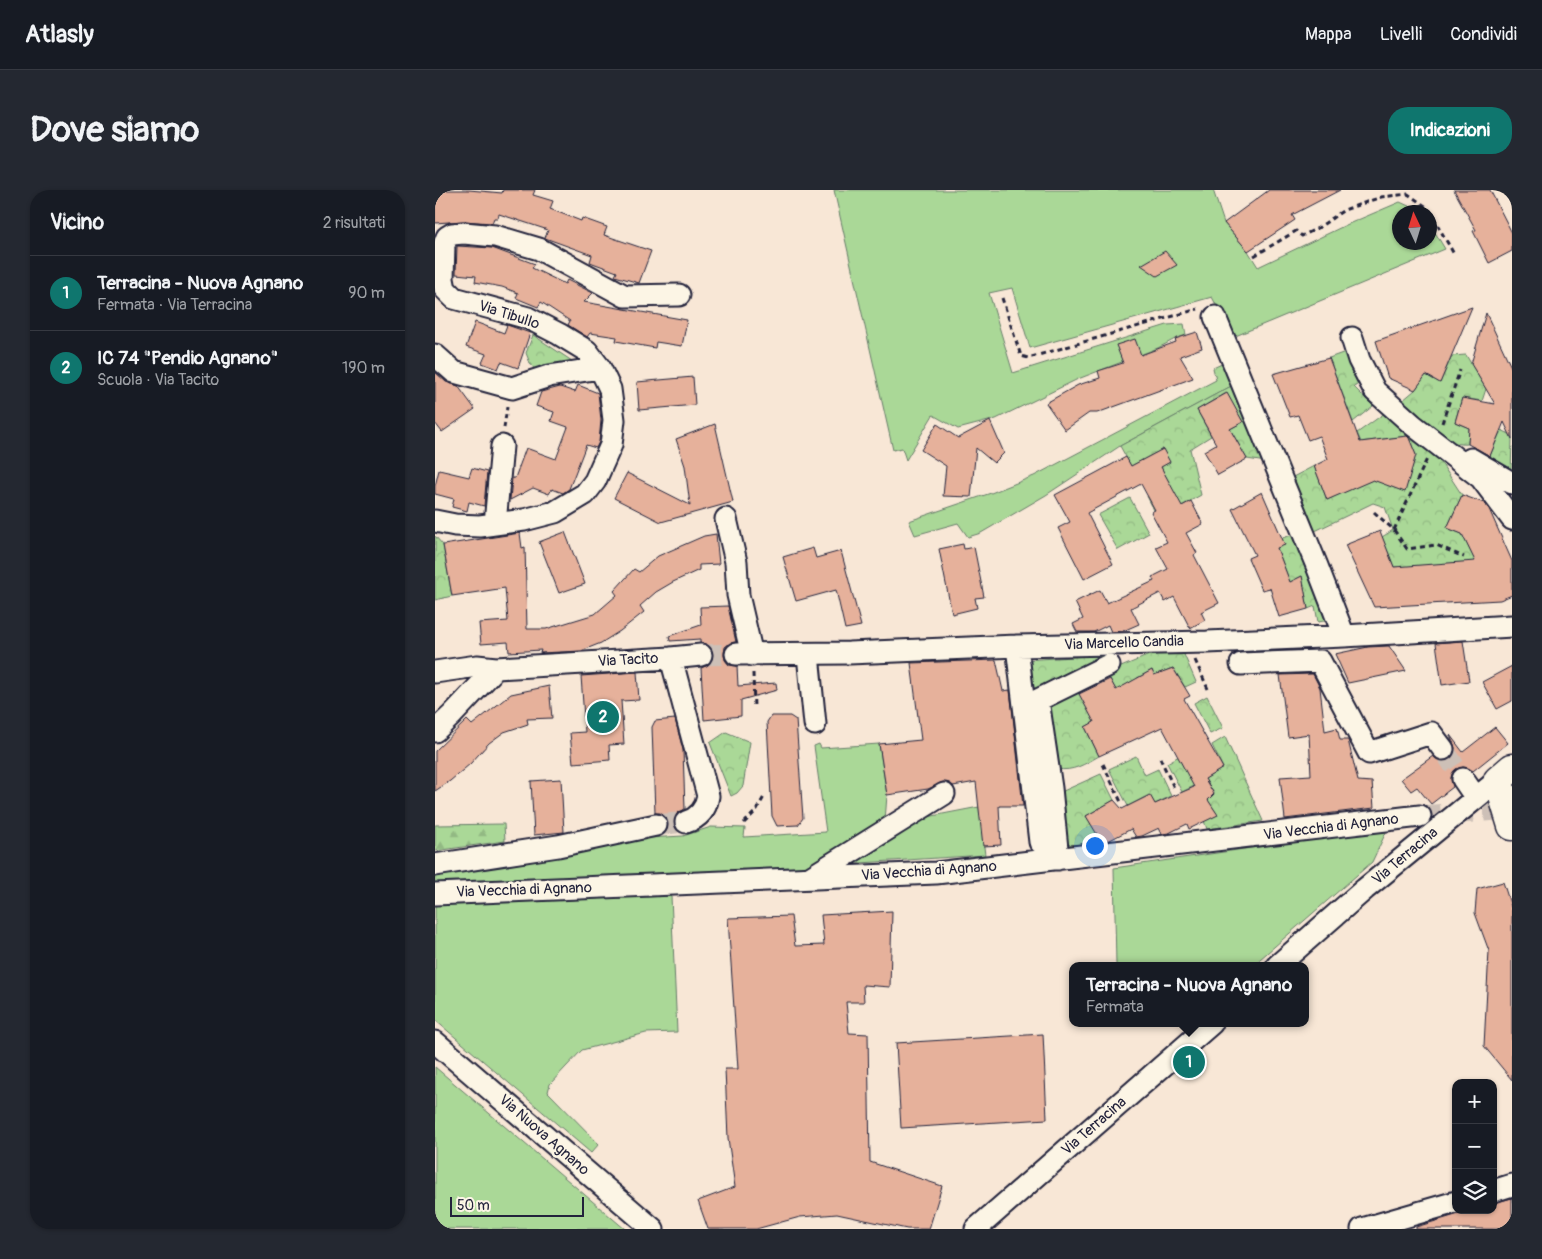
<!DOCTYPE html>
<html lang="it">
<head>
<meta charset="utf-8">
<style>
	body { margin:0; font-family:Pangolin,sans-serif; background:#242831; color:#f1f3f6 }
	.controls { position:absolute; right:15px; bottom:15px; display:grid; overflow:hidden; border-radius:10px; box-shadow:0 1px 4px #0004 }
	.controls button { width:45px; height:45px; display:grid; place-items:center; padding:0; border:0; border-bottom:1px solid #363941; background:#171b24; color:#f1f3f6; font:25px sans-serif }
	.compass { position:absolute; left:957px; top:15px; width:45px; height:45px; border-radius:50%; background:#171b24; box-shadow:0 1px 4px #0004; rotate:356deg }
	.scale { position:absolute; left:15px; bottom:12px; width:134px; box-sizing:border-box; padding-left:5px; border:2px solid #22223b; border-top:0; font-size:14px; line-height:18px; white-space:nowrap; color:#22223b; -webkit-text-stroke:4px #fcf5e5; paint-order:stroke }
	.you { position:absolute; left:659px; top:655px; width:18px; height:18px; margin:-12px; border:4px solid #fff; border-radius:50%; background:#1a73e8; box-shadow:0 0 0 8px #1a73e833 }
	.badge { display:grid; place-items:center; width:32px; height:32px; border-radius:50%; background:#0f766e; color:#fff; font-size:16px; font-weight:700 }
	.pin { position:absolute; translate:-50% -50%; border:2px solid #fff; box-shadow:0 1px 5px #0006 }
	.popup { position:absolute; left:634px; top:772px; width:240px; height:65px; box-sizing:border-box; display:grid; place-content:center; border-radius:10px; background:#171b24; filter:drop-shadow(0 1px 4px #0005); font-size:16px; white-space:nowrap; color:#9ea1a6 }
	.popup b { font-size:19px; color:#f1f3f6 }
	.popup::after { content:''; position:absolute; left:50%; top:100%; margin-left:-10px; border:10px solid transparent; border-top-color:#171b24 }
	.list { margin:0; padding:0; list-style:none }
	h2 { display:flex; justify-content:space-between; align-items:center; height:65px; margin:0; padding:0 20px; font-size:21px }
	h2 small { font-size:16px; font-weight:400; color:#9ea1a6 }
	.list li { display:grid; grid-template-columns:32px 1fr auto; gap:15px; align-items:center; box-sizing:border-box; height:75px; padding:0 20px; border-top:1px solid #363941 }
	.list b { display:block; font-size:19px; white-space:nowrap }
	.list p { margin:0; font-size:16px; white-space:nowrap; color:#9ea1a6 }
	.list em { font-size:16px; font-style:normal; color:#9ea1a6 }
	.icon { flex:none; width:28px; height:28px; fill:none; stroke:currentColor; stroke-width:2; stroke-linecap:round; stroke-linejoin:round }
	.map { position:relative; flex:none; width:1077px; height:1039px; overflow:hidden; border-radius:20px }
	header { display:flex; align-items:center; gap:30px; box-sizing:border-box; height:70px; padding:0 25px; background:#171b24; border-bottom:1px solid #363941 }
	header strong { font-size:24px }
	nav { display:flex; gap:28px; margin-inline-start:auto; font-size:18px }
	.intro { display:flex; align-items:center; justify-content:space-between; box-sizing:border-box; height:120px; padding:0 30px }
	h1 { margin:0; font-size:35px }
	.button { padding:12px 22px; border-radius:20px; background:#0f766e; color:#fff; font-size:18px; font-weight:700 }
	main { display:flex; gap:30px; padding:0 30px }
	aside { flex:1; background:#171b24; border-radius:20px; box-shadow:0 1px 4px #0004 }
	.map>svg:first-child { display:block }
	.green { fill:#aad897; stroke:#667d69 }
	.forest { fill:url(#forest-firs); stroke:#667d69 }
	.park { fill:url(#park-crowns); stroke:#667d69 }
	.building { fill:#e6b19b; stroke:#22223b }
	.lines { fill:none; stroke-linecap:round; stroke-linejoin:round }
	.minor-tunnel { stroke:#cdc0b7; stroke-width:21; stroke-dasharray:21 11; stroke-linecap:butt }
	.minor-casing { stroke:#22223b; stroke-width:25 }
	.major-casing { stroke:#22223b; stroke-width:31 }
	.path { stroke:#22223b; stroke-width:3; stroke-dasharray:5 4; stroke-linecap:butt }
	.minor { stroke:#fcf5e5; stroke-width:21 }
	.major { stroke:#fcf5e5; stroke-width:28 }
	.labels { text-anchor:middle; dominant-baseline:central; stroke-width:5; stroke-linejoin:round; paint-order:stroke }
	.street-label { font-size:15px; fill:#22223b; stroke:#fcf5e5 }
</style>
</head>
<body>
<header>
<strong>Atlasly</strong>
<nav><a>Mappa</a><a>Livelli</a><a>Condividi</a></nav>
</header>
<div class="intro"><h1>Dove siamo</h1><a class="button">Indicazioni</a></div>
<main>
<aside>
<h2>Vicino<small>2 risultati</small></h2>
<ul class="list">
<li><span class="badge">1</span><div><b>Terracina - Nuova Agnano</b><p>Fermata · Via Terracina</p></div><em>90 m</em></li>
<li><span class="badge">2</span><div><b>IC 74 &quot;Pendio Agnano&quot;</b><p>Scuola · Via Tacito</p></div><em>190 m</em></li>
</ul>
</aside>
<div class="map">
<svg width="1077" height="1039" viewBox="0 0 1077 1039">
	<defs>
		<pattern id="forest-firs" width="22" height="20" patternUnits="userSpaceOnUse" patternTransform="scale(1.25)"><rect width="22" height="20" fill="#aad897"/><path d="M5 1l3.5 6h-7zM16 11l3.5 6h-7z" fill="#92b983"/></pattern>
		<pattern id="park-crowns" width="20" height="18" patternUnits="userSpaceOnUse" patternTransform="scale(1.25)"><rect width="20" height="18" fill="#aad897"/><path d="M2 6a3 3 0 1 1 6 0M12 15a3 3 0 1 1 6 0" fill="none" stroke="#92b983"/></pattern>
	</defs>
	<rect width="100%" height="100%" fill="#f8e7d6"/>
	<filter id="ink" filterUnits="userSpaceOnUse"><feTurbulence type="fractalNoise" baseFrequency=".02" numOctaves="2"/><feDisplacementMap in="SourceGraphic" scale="10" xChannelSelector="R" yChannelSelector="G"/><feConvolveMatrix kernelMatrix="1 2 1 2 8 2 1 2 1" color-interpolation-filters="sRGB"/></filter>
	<g filter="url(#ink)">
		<path class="green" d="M399 0H778L789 33 813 61 823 77 911 35 965 12 987 22H964V52H994L995 34 1010 59 798 147 777 107 595 158 577 98 554 103 578 183 732 135 749 134 751 145 740 149 723 158 643 189 561 229 523 239 498 225 471 270 467 258 458 260Z
			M789 173 800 194 685 256 611 305 546 343 533 347 523 333 480 345 474 331 556 303 599 286 781 190 778 178Z
			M384 554 386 558 444 554 452 605 450 631 374 681 0 696V684L196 649 248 646 276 637 310 638 309 647 391 642 379 556Z
			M544 617 550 665 409 674 482 629Z
			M953 638 937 672 817 776H682L681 774 679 678Z
			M236 706 242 842 211 843 147 860 115 894 113 902 164 954 156 963 0 830V714Z
			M0 877 184 1034 190 1039H0Z"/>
		<path class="forest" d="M69 634 70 651 0 661V635Z"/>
		<path class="park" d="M98 145 140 173 100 180 95 173 91 163Z
			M916 160 929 190 919 197 938 216 918 232 894 168Z
			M1031 165 1051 199 1047 211 1027 208 1020 232 1034 238 1033 254C1008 257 984 227 967 211L980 200 991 185 1005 193 1017 166Z
			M800 194 831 272 812 269 795 239 808 232 791 203 762 220 776 246 755 259 766 305 739 320 734 312 719 320 712 306 735 294 726 277 728 259 696 276 685 256Z
			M954 220 978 240 974 246 997 259 1027 305 1012 338 1027 344 1043 376 959 377 947 347 958 340 950 317 938 313 878 342 856 288 879 276 892 310 981 265 973 246 926 252 922 243Z
			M1066 240 1075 244 1077 249 1076 285 1055 266Z
			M695 308 714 343 683 360 663 325Z
			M861 344 893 421 889 431 883 432 880 416 873 419 867 386 855 392 842 358 847 348Z
			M0 346 8 355 17 406 0 410Z
			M747 460 761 492 750 497 738 478 719 485 717 480 702 488 710 507 684 506 672 483 719 463Z
			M672 465 592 505 588 470Z
			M642 499 654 522 663 518 668 527 650 537 664 566C650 574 638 582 622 579L611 514Z
			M772 506 788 538 775 544 759 513Z
			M291 542 315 552 308 596 302 603 296 606 275 553Z
			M790 547 828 631 772 639 769 631 782 624 773 610 779 603 770 589 788 578 777 555Z
			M701 566 710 585 723 579 736 606 720 614 714 605 693 616 674 579Z
			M744 566 759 596 747 602 732 573Z
			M666 584 679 610 651 626 668 653 633 655 626 602Z"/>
		<path class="building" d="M5 0H34L67 3 68 0H100L98 5 118 11 115 19 146 31 147 28 172 37 169 45 216 61 204 93 180 86 182 82 155 72 157 65 110 48 113 40 64 24 63 28H59L57 33 28 31 0 33V1L5 2Z
			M834 0H905L857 25 860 30 813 61 789 33Z
			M1019 0H1055L1077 43V61L1054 73 1038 41 1041 40Z
			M22 56 57 58 100 74 97 78 130 94 132 90 158 103 149 112 252 130 247 156 221 152 220 158 181 151 182 147 155 143 152 147 133 135 135 131 106 112 103 117 81 108 83 103 67 97 40 92 41 86 21 84Z
			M730 61 742 75 722 86 706 75Z
			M1037 117 1005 193 991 185 980 200 953 188 941 151Z
			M1051 123 1077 179V249L1069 232 1055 266 1033 254 1034 238 1020 232 1027 208 1060 214 1036 174Z
			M40 132 69 143 72 135 95 143 83 178 66 172 63 179 47 173 51 164 31 157Z
			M762 142 767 158 745 166 758 188 662 223H654L630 240 611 213 643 195 665 188 663 181 688 173 681 155 700 149 706 165 741 152 740 149Z
			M894 168 925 252 972 246 974 248 981 265 970 302 938 290 892 310 879 276 893 269 884 246 873 250 863 225 855 227 838 184Z
			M0 182 11 192 23 196 40 219 7 242 0 233Z
			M258 187 260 215 204 220 202 192Z
			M143 195 163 203 166 230 164 252 161 258 151 255 134 299 128 303 117 299 114 304 98 298 75 310 77 288H80L91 258 121 269 133 237 116 231 119 222 101 216 106 202 125 197 140 202Z
			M792 203 808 232 795 239 812 269 783 285 769 261 781 254 762 220Z
			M555 231 569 263 559 273 541 258 536 307 508 306 511 276 486 260 502 234 523 248Z
			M280 234 298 312 226 332 179 308 192 283 255 315 250 276 241 249Z
			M728 259 735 272 726 277 747 316 756 311 768 334 751 343 762 363 759 365 784 413 766 422 770 430 755 438 739 407 730 412 725 403 696 418 704 434 688 441 676 442 673 435 659 442H642L638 434 648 429 640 412 665 400 672 413 719 391 717 387 733 379 721 357 732 352 716 322 720 320 706 294 652 323 678 374 649 389 623 338 635 332 620 305 691 267 696 276Z
			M37 278 52 282 49 316 34 312 32 321 17 317 19 309 0 304V296L4 280 34 287Z
			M827 302 850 355 842 358 855 392 867 386 873 419 844 427 835 398 827 400 813 368 820 365 797 319Z
			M1027 305 1049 313 1054 319 1077 371V405L1065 410 939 417 910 355 945 341 959 377 1040 371 1027 344 1012 338Z
			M130 342 150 394 124 403 104 352Z
			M85 343 87 358 90 357 92 439H111L160 424 182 405 179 401 199 379 204 382 223 366 269 346 281 344 284 374 264 375V380L238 392 221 402 205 416 209 422 185 441 166 453 146 461 105 463 106 460 74 462 73 452 46 454 44 433 73 431 70 398 17 406 8 355Z
			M528 354 529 359 539 357 549 407 540 408 542 418 517 424 504 359Z
			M378 358 381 368 406 361 426 436 410 439 401 400 361 411 348 367Z
			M293 416 301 452 295 453 290 457 289 465 290 470 294 475 302 476 303 496 341 493 342 500 306 510V526L269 530 266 478 273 475 277 471 278 464 276 458 272 454 265 453V449L235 451 234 446 266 435 265 417Z
			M1028 451 1034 491 1007 495 1001 453Z
			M954 456 971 481 913 493 900 464 933 457Z
			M561 470 568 501 575 500 588 616H564L566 655 548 656 541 592 518 596 514 593 508 592 493 599 452 605 444 554 486 550 476 473Z
			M1077 476V511L1062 519 1047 492Z
			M738 478 755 506 749 509 788 578 770 589 779 604 773 610 783 625 754 639 752 634 734 643 727 644 724 638 707 646 701 647 696 639 675 650 666 651 651 626 679 610 687 619 715 605 720 614 759 597 727 537 664 566 650 537 659 532 644 504 675 489 681 500 717 480 719 485Z
			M202 482 204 510 186 511 189 554 174 555 175 570 138 573 135 543 150 542 146 486Z
			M878 484 885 498 890 541 902 538 905 550H913L923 591 937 592 939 618 850 629 845 587 876 585 874 544 853 547 845 485Z
			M114 496 117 528 92 529 93 534 69 542 54 553 35 574 15 591 0 601V561L32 530 37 535 76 504Z
			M336 526H355L361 530 368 628 363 635 342 636 337 626 332 532Z
			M240 529 248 560 250 619 242 624 239 630V636L242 640H232L233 633 231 627 225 623H220L217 537 220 531Z
			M1060 537 1073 553 1038 581 1033 578 1028 577 1021 579 1017 584 1016 589 1018 597 996 614 982 597 976 601 966 589 998 566 1003 570 1009 571 1016 569 1019 564 1020 558 1015 545 1028 562Z
			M126 589 129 642 99 645 96 591Z
			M1068 692 1077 720V890L1049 856 1054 761 1040 723 1042 699Z
			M457 721 455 797 428 795 429 812H411L414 843 433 844 435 972 507 996 494 1039H472L402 1024 365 1027 321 1039H273L263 1011 300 997 293 948 290 879H303L293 728 356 726 360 756 389 755 386 725Z
			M608 844 612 929 466 938 461 853Z
			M1077 1008V1039H981V1037L1024 1024 1032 1020H1058V1013Z"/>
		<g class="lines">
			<path class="minor-tunnel" d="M266 465 301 464
				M1008 559 1028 589
				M985 626 1077 619
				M221 635 251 632"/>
			<g class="minor-casing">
				<path id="minor" d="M780 127 882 376 909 446
					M917 148 924 170 940 201 978 235 1046 288 1077 329
					M0 165 19 182 77 198 114 186 165 178
					M1036 269 1077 293
					M291 329 301 372 303 405 317 465
					M0 331 20 335 45 336 89 330 120 322 150 304 160 291 176 255 179 230 175 199 165 178 152 161 124 144 93 128 19 108 10 99 8 89 9 55 12 47 17 44 29 43 60 46 104 59 190 106 244 105
					M60 334 67 256
					M582 456 605 652
					M301 464 414 463 582 456 772 452 909 446 1077 436
					M373 465 380 534
					M236 468 266 465
					M806 474 885 471 934 563 996 543 1008 559
					M0 482 42 476 61 478 236 468 273 606C271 619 264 628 251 632
					M0 541 17 525 61 478
					M1028 589 1041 608
					M623 669 616 598 603 510 674 475
					M0 675 123 656 221 635
					M376 687 509 604
					M0 704 501 683 985 626
					M842 776 930 699 1063 590
					M0 852 218 1039
					M1058 1001 1077 995
					M541 1039 777 833
					M927 1039 1021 1012"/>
			</g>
			<g class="major-casing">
				<path id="major" d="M1077 578 1063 590 1077 636"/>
			</g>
			<path class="path" d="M819 66 861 41 867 46 883 38 909 20 946 7 973 4 993 18 1020 66
				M567 108 586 166 593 168 763 119
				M1007 233 1025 180
				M69 238 72 217
				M939 322 959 340 972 359 1001 355 1029 367
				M959 340 992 269
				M760 470 773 499
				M318 483 319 519
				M725 568 740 600
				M668 574 687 614
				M309 633 321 621 330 605"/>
			<use href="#minor" class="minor"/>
			<use href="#major" class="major"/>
		</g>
	</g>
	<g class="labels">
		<g class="street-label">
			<text transform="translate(74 125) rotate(18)">Via Tibullo</text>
			<text transform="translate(689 453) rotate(-2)">Via Marcello Candia</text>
			<text transform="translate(193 470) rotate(-3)">Via Tacito</text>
			<text transform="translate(896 637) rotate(-7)">Via Vecchia di Agnano</text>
			<text transform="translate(970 666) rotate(-40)">Via Terracina</text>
			<text transform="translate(494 681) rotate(-4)">Via Vecchia di Agnano</text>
			<text transform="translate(89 700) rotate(-2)">Via Vecchia di Agnano</text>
			<text transform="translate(659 936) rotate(-41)">Via Terracina</text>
			<text transform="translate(109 945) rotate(41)">Via Nuova Agnano</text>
		</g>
	</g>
</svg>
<div class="controls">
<button>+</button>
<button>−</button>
<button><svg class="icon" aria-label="layers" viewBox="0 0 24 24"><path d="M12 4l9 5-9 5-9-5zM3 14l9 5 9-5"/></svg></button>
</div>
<svg class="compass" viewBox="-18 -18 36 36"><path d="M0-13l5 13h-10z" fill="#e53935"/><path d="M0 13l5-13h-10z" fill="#9ea1a6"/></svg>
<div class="scale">50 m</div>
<div class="you"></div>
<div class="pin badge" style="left:754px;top:872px">1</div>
<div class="popup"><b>Terracina - Nuova Agnano</b>Fermata</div>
<div class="pin badge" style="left:168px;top:527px">2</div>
</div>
</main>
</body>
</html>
